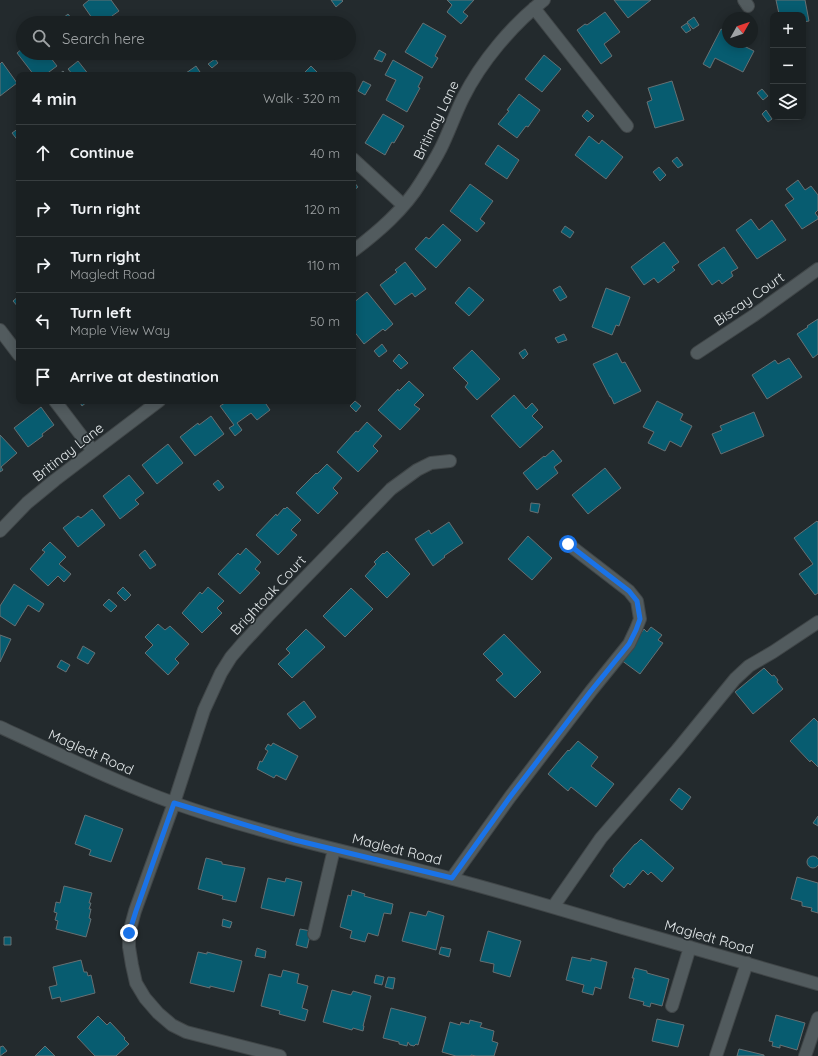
<!DOCTYPE html>
<html lang="en">
<head>
<meta charset="utf-8">
<style>
	body { margin:0; font-family:Quicksand,sans-serif; background:#272d2f; color:#f1f3f6 }
	.controls { position:absolute; right:12px; top:12px; display:grid; overflow:hidden; border-radius:8px; box-shadow:0 2px 10px #0003 }
	.controls button { width:36px; height:36px; display:grid; place-items:center; padding:0; border:0; border-bottom:1px solid #383e40; background:#1a2022; color:#f1f3f6; font:20px sans-serif }
	.compass { position:absolute; left:722px; top:12px; width:36px; height:36px; border-radius:50%; background:#1a2022; box-shadow:0 2px 10px #0003; rotate:50deg }
	.stop { position:absolute; width:12px; height:12px; margin:-9px; border:3px solid #1a73e8; border-radius:50%; background:#fff }
	.stop.end { background:#1a73e8; border-color:#fff; box-shadow:0 1px 4px #0008 }
	.list { margin:0; padding:0; list-style:none }
	h2 { display:flex; justify-content:space-between; align-items:center; height:52px; margin:0; padding:0 16px; font-size:17px }
	h2 small { font-size:13px; font-weight:400; color:#9fa3a5 }
	.list li { display:grid; grid-template-columns:26px 1fr auto; gap:12px; align-items:center; box-sizing:border-box; height:56px; padding:0 16px; border-top:1px solid #383e40 }
	.list b { display:block; font-size:15px; white-space:nowrap }
	.list p { margin:0; font-size:13px; white-space:nowrap; color:#9fa3a5 }
	.list em { font-size:13px; font-style:normal; color:#9fa3a5 }
	.icon { flex:none; width:22px; height:22px; fill:none; stroke:currentColor; stroke-width:2; stroke-linecap:round; stroke-linejoin:round }
	.map { position:relative; flex:none; width:818px; height:1056px; overflow:hidden }
	.search { position:absolute; background:#1a2022; box-shadow:0 2px 10px #0003; left:16px; top:16px; width:340px; height:44px; display:flex; align-items:center; gap:10px; box-sizing:border-box; padding:0 14px; border-radius:22px; color:#9fa3a5; font-size:15px }
	.panel { position:absolute; background:#1a2022; box-shadow:0 2px 10px #0003; left:16px; top:72px; width:340px; height:332px; border-radius:8px }
	.map>svg:first-child { display:block }
	.building { fill:#075c70; stroke:#677073 }
	.lines { fill:none; stroke-linecap:round; stroke-linejoin:round }
	.minor-casing { stroke:#404648; stroke-width:14 }
	.minor { stroke:#525b5e; stroke-width:12 }
	.route { stroke:#1a73e8; stroke-width:5 }
	.labels { text-anchor:middle; dominant-baseline:central; stroke-width:3.5; stroke-linejoin:round; paint-order:stroke }
	.street-label { font-size:14px; fill:#e3e8ea; stroke:#232a2d }
</style>
</head>
<body>
<div class="map">
<svg width="818" height="1056" viewBox="0 0 818 1056">
	<rect width="100%" height="100%" fill="#232a2d"/>
	<path class="building" d="M89 0H111L119 11 112 16 118 23H96L95 22 92 23 90 20 92 18 83 5Z
		M331 0H342L343 1 336 7Z
		M447 0H474L463 12 468 16 461 24 447 12 452 5Z
		M614 0H651L628 18Z
		M776 0H805L809 21 803 22V15H784L783 13 779 14Z
		M605 12 620 32 604 44 612 56 601 64 577 30 585 24 587 25Z
		M68 14 75 23H57Z
		M694 17 699 25 693 29 687 22Z
		M423 23 446 36 435 56 438 58 432 68 405 52Z
		M687 23 691 30 686 33 681 27Z
		M721 29 728 33V42H744L742 45 754 51 743 72 715 58 710 68 703 64Z
		M23 48V53H47L57 66 45 75H34L17 53Z
		M379 50 386 54 382 62 374 59Z
		M544 55 561 69 542 92 525 79Z
		M215 59 218 63 212 68 208 64Z
		M393 60 423 77 418 87 420 88 407 112 386 100 396 80 385 75Z
		M78 61 89 75H73L68 69Z
		M2 62 17 83 0 96V64Z
		M196 66 202 75H188L186 73Z
		M311 66 320 75H302Z
		M63 71 67 75H58Z
		M363 81 371 85 365 95 358 91Z
		M672 81 684 120 655 128 647 102 652 100 648 88Z
		M762 89 768 96 763 100 757 93Z
		M519 94 540 110 528 127 526 126 517 138 498 124 509 111 507 110Z
		M587 110 594 116 588 122 582 116Z
		M766 110 772 119 768 122 762 114Z
		M383 114 404 126 394 143 392 142 385 155 365 143Z
		M19 128V142L12 133Z
		M589 136 599 144 602 140 623 157 606 179 575 155Z
		M498 145 519 160 507 179 485 164Z
		M677 157 683 165 678 168 672 161Z
		M659 167 666 175 660 181 653 172Z
		M798 180 805 190 811 186 818 195V210L815 213 818 217V219L802 229 785 205 794 199 786 189Z
		M353 181 358 187 353 191Z
		M470 184 493 201 480 219 485 223 477 232 450 211Z
		M751 219 759 230 772 220 786 240 757 259 736 230Z
		M443 224 461 240 436 268 415 249 426 237 429 239Z
		M565 226 574 232 570 238 561 232Z
		M664 242 679 262 672 267 675 270 658 283 654 278 644 285 631 267Z
		M724 247 738 268 731 272 733 276 722 284 719 280 712 285 698 265Z
		M405 262 426 289 415 297 412 293 395 305 380 285 397 272 395 270Z
		M560 286 567 297 560 301 553 290Z
		M469 287 484 300 469 316 455 303Z
		M606 288 630 297 619 326 616 325 612 335 592 327Z
		M367 292 393 324 385 331 383 329 364 344 353 330V304L354 306 355 305 353 303Z
		M19 296V308L13 301Z
		M818 319V354L813 358 797 334 808 327 807 326Z
		M564 334 567 340 558 343 555 338Z
		M382 344 387 351 379 357 374 351Z
		M525 349 528 354 523 359 519 353Z
		M472 350 500 379 477 400 465 387 468 383 453 368Z
		M617 353 622 363 625 362 641 391 614 404 611 397H610L593 364Z
		M399 354 408 363 401 369 393 361Z
		M789 358 802 377 767 399 752 375 775 360 778 364Z
		M409 381 424 395 414 405 420 409 400 430 378 410 398 389 399 391Z
		M514 395 526 409 532 403 538 410 532 416 543 427 520 448 491 416Z
		M79 401H88L82 406Z
		M228 401H264L270 410 257 420 251 413 237 423 242 430 235 436 229 428 234 425 220 406Z
		M355 401 361 406 356 412 350 406Z
		M657 401 683 414 680 420 692 426 681 447 670 441 665 451 648 443 654 432 643 427Z
		M41 407 54 425 42 434 43 436 28 447 14 428Z
		M754 412 764 436 721 454 712 434 722 430 720 426Z
		M211 416 224 434 195 456 180 437 198 423 199 425Z
		M367 422 382 436 373 446 378 451 358 472 337 452 356 431 358 432Z
		M0 435 17 453 1 467 3 470 0 472Z
		M168 444 183 463 157 484 142 465Z
		M553 450 562 461 554 467 558 473 537 490 523 473 544 456 545 457Z
		M327 464 342 478 333 488 338 493 318 514 296 493 316 473 317 474Z
		M605 468 621 488 588 514 572 495Z
		M129 475 144 493 135 500 139 504 120 519 103 496Z
		M218 480 224 487 219 491 213 484Z
		M531 503 540 504 538 513 530 511Z
		M287 507 301 520 291 530 297 535 278 555 256 535 276 514 277 516 284 508 285 509Z
		M92 509 105 525 78 547 63 528 78 516 81 518Z
		M817 521 818 522V593L815 595 799 574 813 564 794 538Z
		M449 522 463 543 444 556 445 557 433 566 415 539 429 530 431 534Z
		M528 536 552 558 532 580 508 559Z
		M50 542 66 557 59 564 71 574 64 582 58 576 48 586 30 569 45 552 42 550Z
		M246 548 261 562 255 569 260 573 240 594 218 574 238 553 240 555Z
		M145 550 156 565 150 569 139 555Z
		M387 551 410 574 387 598 365 576 376 564 374 562 383 553 384 554Z
		M14 584 44 604 39 612 28 605 15 626 0 616V606Z
		M123 587 131 595 125 601 117 593Z
		M208 587 224 601 217 608 222 613 202 633 182 613 200 592 202 594Z
		M351 588 373 609 345 637 323 616Z
		M109 599 117 606 111 612 103 605Z
		M158 624 165 630 170 626 189 644 175 659 179 663 168 675 145 653 153 645 145 637Z
		M651 627 662 635 658 640 663 643 640 674 621 660 644 629 647 632Z
		M306 629 325 647 292 678 278 664 290 653 286 649Z
		M504 634 541 672 515 698 496 680 503 674 483 654Z
		M0 635 11 639 0 662Z
		M83 646 95 653 88 664 77 658Z
		M61 660 70 665 66 672 57 667Z
		M764 668 772 676 774 675 778 680 777 682 783 689 753 714 735 692Z
		M304 701 316 717 300 729 287 714Z
		M814 718 818 722V767L811 760 810 762 790 741Z
		M578 741 598 757 591 766 614 784 596 807 571 787 568 791 548 774 568 750 569 751Z
		M273 743 298 756 286 780 276 775 274 778 257 769 260 761 262 762 268 751 265 749 268 744 271 746Z
		M679 788 691 797 682 810 670 800Z
		M85 815 123 829 111 862 89 855 91 850 75 844Z
		M818 816V826L813 823Z
		M641 839 674 868 662 882 651 872 648 875 643 870 630 885 628 883 624 888 610 876 614 871 613 869 635 844H636Z
		M807 862a6 6 0 1 1 12 0a6 6 0 1 1-12 0Z
		M206 858 222 862V864L245 868 236 902 222 899 223 896 198 889Z
		M797 877 818 883V913L811 911 812 908 802 906V902L791 899Z
		M268 878 285 882 286 878 302 882 294 916 261 908Z
		M64 886 92 893 89 903H91L89 909H91L89 918 91 919 86 937 56 929 58 921 55 920 57 913 54 912 56 902 60 903Z
		M352 890 365 894 364 896 393 904 391 914 384 913 378 936 368 933 365 942 350 938 352 931 340 927 348 895 351 896Z
		M428 911 444 916 436 950 402 941 410 912 426 916Z
		M223 919 232 922 230 928 222 926Z
		M300 929 311 931 307 948 296 945Z
		M488 931 521 941 510 977 493 972 494 964 480 961Z
		M4 937H11V945H4Z
		M441 947 451 949 449 957 439 954Z
		M257 948 266 951 265 958 255 956Z
		M198 952 207 954V952L242 961 234 992 210 986V988L190 983Z
		M572 957 591 961V958L607 962 601 989 595 987 593 995 582 992 584 985 566 980Z
		M81 960 84 972H87L88 976 91 975 95 993 61 1002 60 997 52 999 49 987 57 985 53 967Z
		M635 968 647 971V973L669 979 662 1006 651 1003 650 1007 643 1005 644 1002 629 998 634 978H632Z
		M283 970 299 974 297 983 308 986 302 1008 308 1010 305 1021 279 1014 280 1011 261 1006 269 974 281 977Z
		M376 975 384 977 382 985 374 983Z
		M388 977 395 978 393 989 385 987Z
		M332 990 351 995 353 991 371 996 363 1026H364L363 1031 353 1028 352 1030 323 1022Z
		M391 1008 426 1017 418 1045 416 1044 414 1046 410 1045 408 1042 407 1046 399 1044V1042L383 1038Z
		M776 1015 805 1023 797 1050 780 1045V1048L772 1046 773 1042 769 1041Z
		M98 1016 107 1025 110 1022 125 1038 124 1039 129 1044 116 1056H95L77 1037Z
		M657 1019 684 1025 678 1047 652 1041Z
		M470 1020 482 1023 480 1027 494 1031 492 1041 498 1043 494 1056H476L471 1055V1056H456L442 1052 450 1022 460 1025 461 1022 469 1024Z
		M3 1046 7 1051 0 1056V1047Z
		M45 1046 55 1056H35Z
		M739 1049 764 1055V1056H737Z"/>
	<g class="lines">
		<g class="minor-casing">
			<path id="minor" d="M744 0 748 6
				M534 8 627 126
				M353 159 403 205
				M353 251C378 232 404 210 421 182 428 171 435 160 441 148 449 132 455 114 463 98 481 62 512 25 544 0
				M0 330 19 355
				M697 353 753 316 818 269
				M55 401 93 451
				M0 531 27 503 55 480 159 401
				M0 727C57 753 115 782 174 803 265 835 360 854 453 879 510 894 566 911 623 928 688 947 753 965 818 984
				M452 878 510 797 591 691 629 644 636 629 640 619 637 601 629 591 568 544
				M553 907 601 838 677 750 735 679 749 666 773 652 818 622
				M314 934 334 849
				M672 1006 690 947
				M280 1056 186 1032 172 1025 158 1013 145 998 136 983 132 965 129 947V933L135 911 174 803 204 710 221 673 231 657 243 643 268 616 391 489 417 470 431 463 450 461
				M716 1056 747 963
				M805 1056 818 1018"/>
		</g>
		<use href="#minor" class="minor"/>
	</g>
	<g class="lines">
		<path class="route" d="M129 933 136 911 174 803 295 840 452 878 510 797 591 691 629 644 636 630 640 619 637 601 629 591 568 544"/>
	</g>
	<g class="labels">
		<g class="street-label">
			<text transform="translate(436 120) rotate(-64)">Britinay Lane</text>
			<text transform="translate(749 299) rotate(-35)">Biscay Court</text>
			<text transform="translate(68 452) rotate(-38)">Britinay Lane</text>
			<text transform="translate(268 595) rotate(-47)">Brightoak Court</text>
			<text transform="translate(91 752) rotate(24)">Magledt Road</text>
			<text transform="translate(397 849) rotate(14)">Magledt Road</text>
			<text transform="translate(709 937) rotate(16)">Magledt Road</text>
		</g>
	</g>
</svg>
<div class="controls">
<button>+</button>
<button>−</button>
<button><svg class="icon" aria-label="layers" viewBox="0 0 24 24"><path d="M12 4l9 5-9 5-9-5zM3 14l9 5 9-5"/></svg></button>
</div>
<svg class="compass" viewBox="-18 -18 36 36"><path d="M0-13l5 13h-10z" fill="#e53935"/><path d="M0 13l5-13h-10z" fill="#9fa3a5"/></svg>
<div class="stop" style="left:568px;top:544px"></div>
<div class="stop end" style="left:129px;top:933px"></div>
<div class="search"><svg class="icon" aria-label="search" viewBox="0 0 24 24"><circle cx="10" cy="10" r="6"/><path d="M15 15l6 6"/></svg>Search here</div>
<section class="panel">
<h2>4 min<small>Walk · 320 m</small></h2>
<ul class="list">
<li><svg class="icon" aria-label="ahead" viewBox="0 0 24 24"><path d="M12 20V5M6 11l6-6 6 6"/></svg><div><b>Continue</b></div><em>40 m</em></li>
<li><svg class="icon" aria-label="right" viewBox="0 0 24 24"><path d="M7 20v-9h11M14 6l5 5-5 5"/></svg><div><b>Turn right</b></div><em>120 m</em></li>
<li><svg class="icon" aria-label="right" viewBox="0 0 24 24"><path d="M7 20v-9h11M14 6l5 5-5 5"/></svg><div><b>Turn right</b><p>Magledt Road</p></div><em>110 m</em></li>
<li><svg class="icon" aria-label="left" viewBox="0 0 24 24"><path d="M17 20v-9H6M10 6l-5 5 5 5"/></svg><div><b>Turn left</b><p>Maple View Way</p></div><em>50 m</em></li>
<li><svg class="icon" aria-label="arrive" viewBox="0 0 24 24"><path d="M6 21V4h12l-3 4 3 4H6"/></svg><div><b>Arrive at destination</b></div></li>
</ul>
</section>
</div>
</body>
</html>
